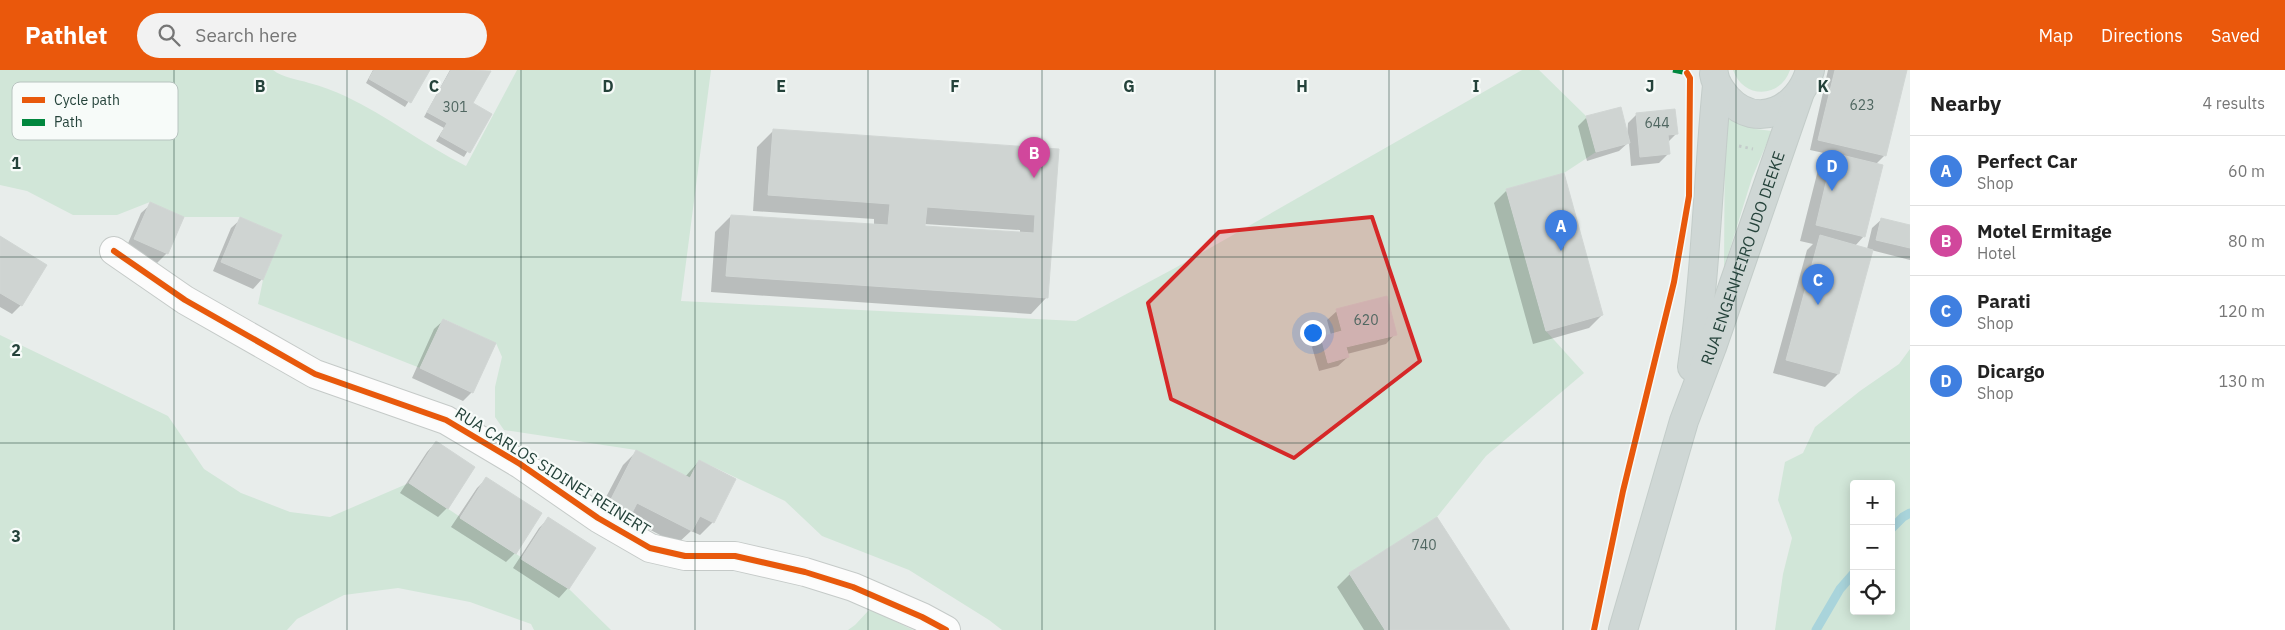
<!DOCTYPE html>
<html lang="en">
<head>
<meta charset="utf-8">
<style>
	body { margin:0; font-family:"IBM Plex Sans",sans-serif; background:#f2f2f2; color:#222 }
	.controls { position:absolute; right:15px; bottom:15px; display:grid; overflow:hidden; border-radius:5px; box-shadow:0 2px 12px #0003 }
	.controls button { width:45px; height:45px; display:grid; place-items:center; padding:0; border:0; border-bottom:1px solid #e0e0e0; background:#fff; color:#222; font:25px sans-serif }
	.you { position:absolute; left:1312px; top:262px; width:18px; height:18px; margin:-12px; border:4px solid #fff; border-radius:50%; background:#1a73e8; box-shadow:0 0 0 8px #1a73e833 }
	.badge { display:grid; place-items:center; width:32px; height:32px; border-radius:50%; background:#ea580c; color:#fff; font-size:16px; font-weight:700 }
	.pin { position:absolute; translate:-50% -41px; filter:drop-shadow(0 1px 2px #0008) }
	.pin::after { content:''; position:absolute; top:26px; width:18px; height:15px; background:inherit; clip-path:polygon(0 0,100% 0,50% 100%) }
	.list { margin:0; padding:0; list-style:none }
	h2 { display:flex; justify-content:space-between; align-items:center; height:65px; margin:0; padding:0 20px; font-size:21px }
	h2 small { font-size:16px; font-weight:400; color:#767676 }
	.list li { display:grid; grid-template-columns:32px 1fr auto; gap:15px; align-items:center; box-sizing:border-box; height:70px; padding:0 20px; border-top:1px solid #e0e0e0 }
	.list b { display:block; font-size:19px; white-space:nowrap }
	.list p { margin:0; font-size:16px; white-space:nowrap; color:#767676 }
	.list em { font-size:16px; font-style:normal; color:#767676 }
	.icon { flex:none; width:28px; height:28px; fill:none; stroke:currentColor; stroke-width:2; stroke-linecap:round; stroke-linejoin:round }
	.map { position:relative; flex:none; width:1910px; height:560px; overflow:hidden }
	header { display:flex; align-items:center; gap:30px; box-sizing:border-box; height:70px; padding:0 25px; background:#ea580c; color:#fff }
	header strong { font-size:24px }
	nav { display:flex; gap:28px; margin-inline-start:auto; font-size:18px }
	.search { width:350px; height:45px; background:#f2f2f2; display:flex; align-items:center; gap:12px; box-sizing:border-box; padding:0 18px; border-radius:28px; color:#767676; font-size:19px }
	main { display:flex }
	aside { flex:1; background:#fff }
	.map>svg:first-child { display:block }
	.green { fill:#d1e6d8; fill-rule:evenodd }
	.shadow { fill:#0003; fill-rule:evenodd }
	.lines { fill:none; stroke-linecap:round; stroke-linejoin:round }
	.stream { stroke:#a9d4db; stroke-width:9 }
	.building { fill:#cfd4d2; stroke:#d1d6d4; fill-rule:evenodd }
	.minor-casing { stroke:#c5cac8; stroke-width:30 }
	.major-casing { stroke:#c3ccc9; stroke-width:30 }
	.path { stroke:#c3ccca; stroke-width:3; stroke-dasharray:2.5 4; stroke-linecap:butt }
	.minor { stroke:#fcfcfc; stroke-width:28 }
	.major { stroke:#cfd7d5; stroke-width:28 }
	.quiet { stroke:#00873e; stroke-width:5; stroke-dasharray:10 5; stroke-linecap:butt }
	.cycleway-casing { stroke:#f7fbf9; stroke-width:9 }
	.cycleway { stroke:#e8590c; stroke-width:6 }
	.marked { fill:#d62828; fill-opacity:0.2; stroke:#d62828; stroke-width:4; stroke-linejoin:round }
	.grid { fill:none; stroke:#24423a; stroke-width:1; stroke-opacity:0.55 }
	.labels { text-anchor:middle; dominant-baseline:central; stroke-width:4.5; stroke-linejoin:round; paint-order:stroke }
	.number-label { font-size:14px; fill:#506761 }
	.street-label { font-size:16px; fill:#24423a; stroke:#f7fbf9 }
	.key { fill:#f7fbf9; stroke:#b8c4c0; stroke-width:1 }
	.key-label { font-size:14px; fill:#24423a }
	.grid-label { font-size:16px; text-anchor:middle; font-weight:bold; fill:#24423a; stroke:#f7fbf9; stroke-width:4.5; stroke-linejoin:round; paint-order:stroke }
</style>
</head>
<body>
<header>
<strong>Pathlet</strong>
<div class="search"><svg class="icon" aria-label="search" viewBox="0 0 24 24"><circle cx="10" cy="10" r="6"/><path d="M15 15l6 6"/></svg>Search here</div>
<nav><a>Map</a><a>Directions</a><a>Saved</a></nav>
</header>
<main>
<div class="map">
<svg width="1910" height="560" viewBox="0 0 1910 560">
	<rect width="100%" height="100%" fill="#e8edeb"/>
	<path class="green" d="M0 0H273C283 8 297 9 309 13 321 16 334 21 345 26 388 46 424 75 466 96L517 0H711L681 231 1076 251 1175 198 1522 0H1539L1586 46 1596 82 1564 103 1506 119 1546 261 1584 303 1486 386 1437 447 1349 503 1385 560H1002L989 550 909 500 822 466 785 431 699 390 690 408 636 380 504 360 495 347V317L502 287 496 273 444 249 420 298 258 234 263 210 282 165 240 147H184L150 132 117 145H73L27 121 0 115Z
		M1733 0H1790C1780 29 1743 29 1733 0Z
		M1725 48 1756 59 1772 61 1752 108 1724 198Z
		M0 265 168 346 204 399 241 423 290 442 330 447 409 413 569 519 611 560H534L531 554 470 532 398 518 344 525 297 549 287 560H0Z
		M1910 279V560H1775L1783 504 1792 468 1778 430 1785 392 1803 383 1815 357 1860 321 1899 294ZM1854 414H1891V541H1854Z
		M870 539 913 560H848L855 555Z"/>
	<path class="shadow" d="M373 0H429L405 37 366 13Z
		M450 0 489 1 471 33 490 44 464 87 436 71 444 58 424 47Z
		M1828 0H1905L1885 85 1876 94 1864 166 1855 176 1867 179 1872 158 1882 149 1910 156V190L1871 180 1838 304 1825 317 1773 303 1807 180 1813 174 1800 171 1818 100 1833 85 1810 80Z
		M1637 44 1677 63 1668 72 1669 83 1659 93 1631 96 1629 72 1619 81 1587 91 1578 56 1587 47 1627 67 1628 53Z
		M774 60 1058 80 1047 227 1031 244 711 222 715 162 731 146 874 155V149L753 141 757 77ZM924 154 1020 160V163L924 157Z
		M1507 120 1602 245 1589 258 1533 274 1494 133Z
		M151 134 167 183 157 193 126 178 141 143Z
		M241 149 262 209 253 219 213 201 231 158Z
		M0 168 21 235 12 244 0 237Z
		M1337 241 1395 264 1386 274 1347 284 1348 287 1338 296 1319 301 1312 277 1322 268 1331 265 1327 250Z
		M444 250 472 322 463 331 412 308 434 259Z
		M436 372 447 438 438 447 400 423 427 382Z
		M636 382 685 407 699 391 713 452 700 465 691 461 677 474 626 447 617 457 596 446 623 395Z
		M486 409 515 483 506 492 451 457 477 418Z
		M1437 448 1508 560H1364L1337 517 1350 504Z
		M548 449 594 478 568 518 559 528 513 498 539 458Z"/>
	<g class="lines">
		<path class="stream" d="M1891 459 1903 447 1910 443
			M1816 560 1840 519 1854 503"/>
	</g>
	<path class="building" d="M374 0H430L411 33 369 9Z
		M451 0 491 1 473 33 492 44 470 83 440 66 447 53 427 42Z
		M1835 0H1907L1886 86 1818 70Z
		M1621 37 1630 73 1596 82 1586 46Z
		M1675 39 1678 64 1668 65 1670 84 1640 87 1636 43Z
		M773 59 1059 79 1048 228 726 206 731 145 888 155 890 134 768 125ZM927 137 1035 145 1034 163 925 156Z
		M1833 83 1883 95 1865 167 1816 155Z
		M1564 103 1603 245 1546 261 1506 119Z
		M150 132 184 147 168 184 134 169Z
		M240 147 282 165 263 210 221 192Z
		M1881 148 1910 155V178L1876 170Z
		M1820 165 1873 180 1839 304 1786 290Z
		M0 166 47 195 22 236 0 223Z
		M1387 226 1397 265 1346 277 1349 287 1328 293 1321 267 1342 261 1336 239Z
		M443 249 496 273 473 323 420 298Z
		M436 371 475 397 448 439 409 413Z
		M636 380 690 408 699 390 736 409 714 453 700 446 692 461 637 433 631 445 609 433Z
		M486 407 542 443 516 484 460 448Z
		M548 447 596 478 569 519 521 489Z
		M1437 447 1510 560H1385L1349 503Z"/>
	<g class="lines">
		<g class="minor-casing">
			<path id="minor" d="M114 181 185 230 315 304 446 350 520 394 598 448 650 478 685 486H735L805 502 853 517 922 547 946 560"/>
		</g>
		<g class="major-casing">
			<g id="major">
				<path d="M1714 4C1715 13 1721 21 1727 28 1757 61 1800 39 1810 0"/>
				<path d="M1692 297C1706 204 1708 109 1717 15"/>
				<path id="s1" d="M1623 560 1684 351 1712 277 1799 25"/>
			</g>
		</g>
		<path class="path" d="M1739 76 1753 79"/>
		<use href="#minor" class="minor"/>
		<use href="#major" class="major"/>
		<path class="quiet" d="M1673 0 1687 3 1689 6"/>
		<g class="cycleway-casing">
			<path id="cycleway" d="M114 181 185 230 315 304 446 350 520 394 598 448 650 478 685 486H735L805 502 853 517 922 547 946 560
				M1594 560 1623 421 1674 212 1689 126 1690 8 1687 3"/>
		</g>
		<use href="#cycleway" class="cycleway"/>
	</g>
	<path class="marked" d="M1372 147 1420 291 1294 388 1171 329 1148 233 1219 162Z"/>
	<path class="grid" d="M174 0V560M347 0V560M521 0V560M695 0V560M868 0V560M1042 0V560M1215 0V560M1389 0V560M1563 0V560M1736 0V560M0 187H1910M0 373H1910"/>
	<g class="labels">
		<g class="number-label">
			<text x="1862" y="35">623</text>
			<text x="455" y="37">301</text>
			<text x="1657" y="53">644</text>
			<text x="1366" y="250">620</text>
			<text x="1424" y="475">740</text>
		</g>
		<g class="street-label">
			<text stroke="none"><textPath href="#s1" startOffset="391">RUA ENGENHEIRO UDO DEEKE</textPath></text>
			<text transform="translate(553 401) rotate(32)">RUA CARLOS SIDINEI REINERT</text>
		</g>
	</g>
	<rect x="12" y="12" width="166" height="58" rx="8" class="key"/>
	<rect x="22" y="27" width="23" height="6" fill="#e8590c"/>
	<rect x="22" y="49" width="23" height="7" fill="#00873e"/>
	<g class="key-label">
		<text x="54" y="35">Cycle path</text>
		<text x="54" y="57">Path</text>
	</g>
	<g class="grid-label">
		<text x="260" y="22">B</text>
		<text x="434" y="22">C</text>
		<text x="608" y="22">D</text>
		<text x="781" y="22">E</text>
		<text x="955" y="22">F</text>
		<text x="1129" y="22">G</text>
		<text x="1302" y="22">H</text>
		<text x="1476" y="22">I</text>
		<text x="1650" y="22">J</text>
		<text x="1823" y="22">K</text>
		<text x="16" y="99">1</text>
		<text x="16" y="286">2</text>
		<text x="16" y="472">3</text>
	</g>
</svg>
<div class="controls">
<button>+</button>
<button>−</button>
<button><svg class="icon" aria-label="locate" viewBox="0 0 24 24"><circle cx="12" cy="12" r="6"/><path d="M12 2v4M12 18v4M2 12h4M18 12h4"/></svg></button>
</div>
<div class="you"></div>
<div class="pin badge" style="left:1561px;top:181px;background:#3f7fe0">A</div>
<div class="pin badge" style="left:1034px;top:108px;background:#d1479c">B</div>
<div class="pin badge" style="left:1818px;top:235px;background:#3f7fe0">C</div>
<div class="pin badge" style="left:1832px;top:121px;background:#3f7fe0">D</div>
</div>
<aside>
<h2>Nearby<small>4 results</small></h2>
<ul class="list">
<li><span class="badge" style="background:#3f7fe0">A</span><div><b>Perfect Car</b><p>Shop</p></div><em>60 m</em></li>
<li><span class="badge" style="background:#d1479c">B</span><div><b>Motel Ermitage</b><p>Hotel</p></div><em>80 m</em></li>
<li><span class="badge" style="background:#3f7fe0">C</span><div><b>Parati</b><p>Shop</p></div><em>120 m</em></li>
<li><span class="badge" style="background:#3f7fe0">D</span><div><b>Dicargo</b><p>Shop</p></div><em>130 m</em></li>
</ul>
</aside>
</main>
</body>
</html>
